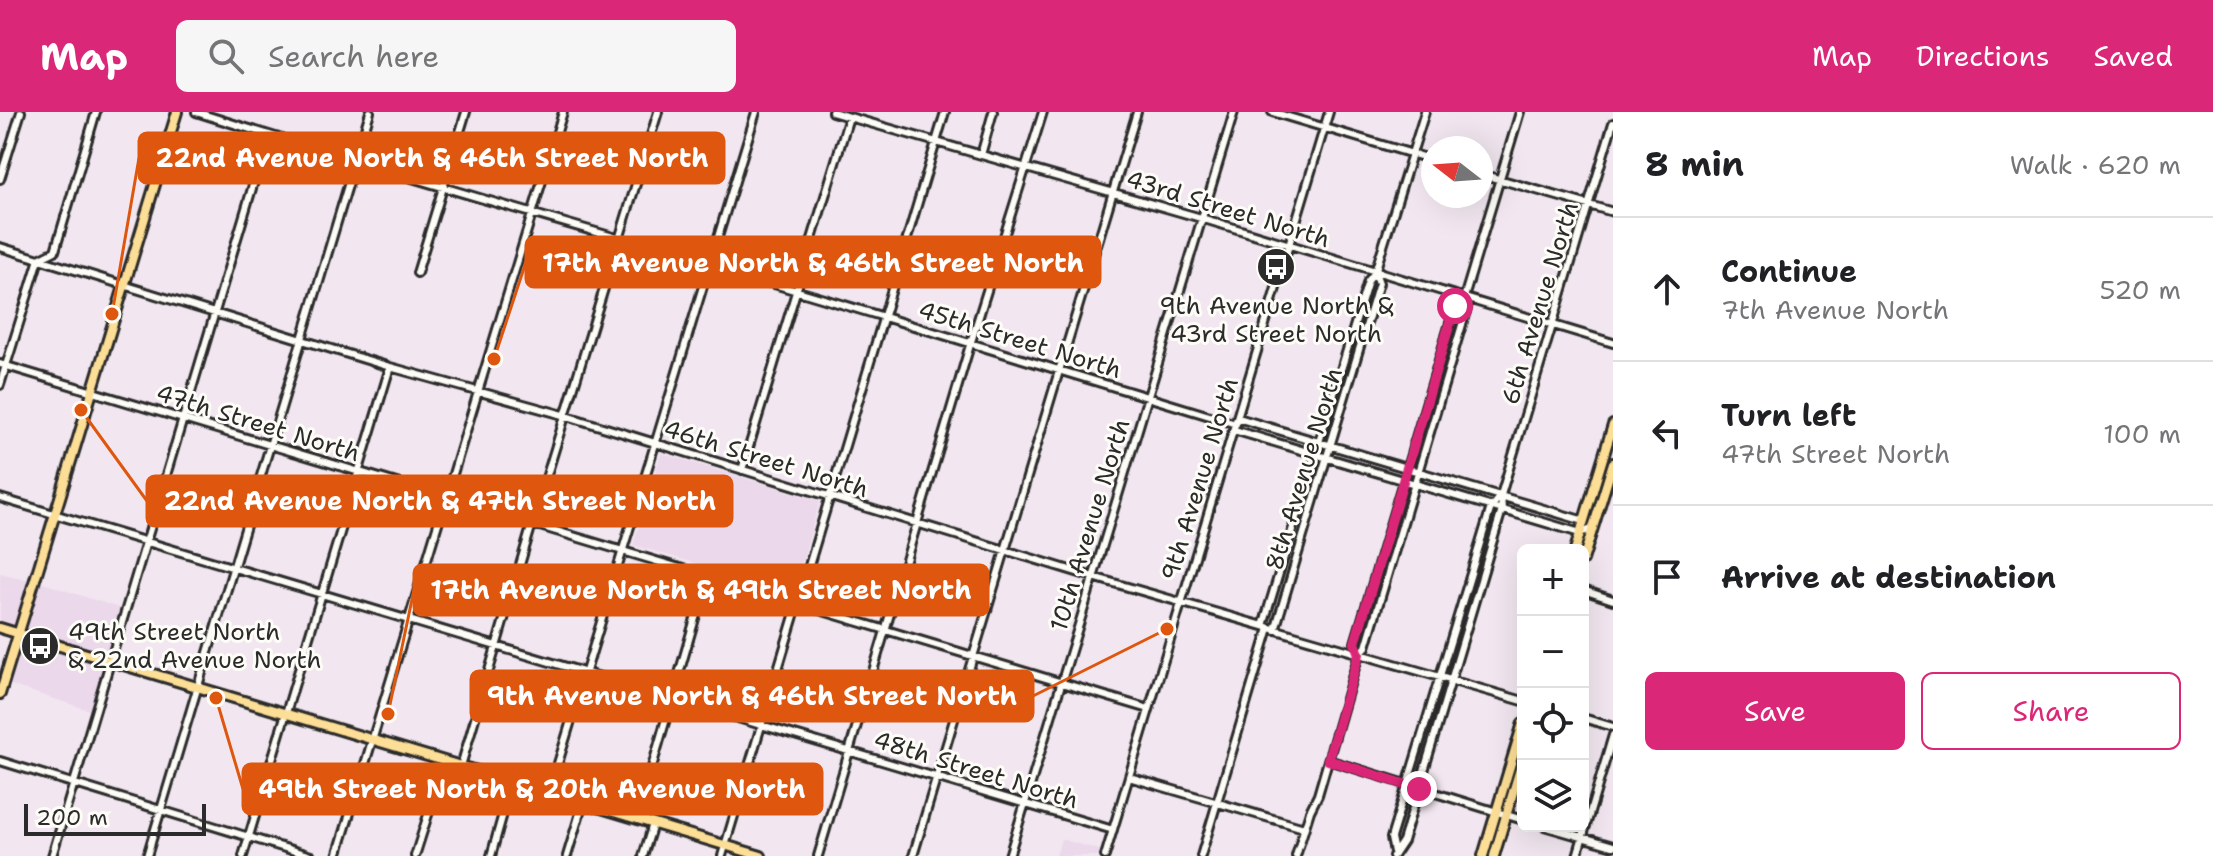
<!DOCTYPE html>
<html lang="en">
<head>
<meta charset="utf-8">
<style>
	body { margin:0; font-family:"Shantell Sans",sans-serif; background:#f6f6f6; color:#202124 }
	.controls { position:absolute; right:24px; bottom:24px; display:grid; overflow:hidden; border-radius:12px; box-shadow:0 8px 32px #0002 }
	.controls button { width:72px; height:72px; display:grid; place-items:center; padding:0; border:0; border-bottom:2px solid #e0e0e0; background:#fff; color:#202124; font:40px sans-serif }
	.compass { position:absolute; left:1421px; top:24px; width:72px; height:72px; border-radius:50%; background:#fff; box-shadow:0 8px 32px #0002; rotate:287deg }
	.scale { position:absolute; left:24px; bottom:20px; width:182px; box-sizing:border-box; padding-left:8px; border:4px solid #2b2b2b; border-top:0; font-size:22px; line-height:28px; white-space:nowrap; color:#2b2b2b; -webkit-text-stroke:6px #fdfcf7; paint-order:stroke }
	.stop { position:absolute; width:24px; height:24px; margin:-18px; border:6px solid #db2777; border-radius:50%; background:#fff }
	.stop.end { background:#db2777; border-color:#fff; box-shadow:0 2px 8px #0008 }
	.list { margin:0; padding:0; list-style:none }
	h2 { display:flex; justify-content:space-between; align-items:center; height:104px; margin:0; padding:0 32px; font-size:34px }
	h2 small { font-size:26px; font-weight:400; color:#757577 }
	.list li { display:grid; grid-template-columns:52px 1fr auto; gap:24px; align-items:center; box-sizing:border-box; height:144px; padding:0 32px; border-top:2px solid #e0e0e0 }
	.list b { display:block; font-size:30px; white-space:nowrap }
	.list p { margin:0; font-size:26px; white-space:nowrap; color:#757577 }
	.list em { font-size:26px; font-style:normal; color:#757577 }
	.actions { display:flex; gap:16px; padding:24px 32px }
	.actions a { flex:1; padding:18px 0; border:2px solid #db2777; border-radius:12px; text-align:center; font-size:28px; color:#db2777 }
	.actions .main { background:#db2777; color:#fff }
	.icon { flex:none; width:44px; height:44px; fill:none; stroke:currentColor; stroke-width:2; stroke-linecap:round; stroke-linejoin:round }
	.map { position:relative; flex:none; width:1613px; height:744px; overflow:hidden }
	header { display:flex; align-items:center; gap:48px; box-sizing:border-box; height:112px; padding:0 40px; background:#db2777; color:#fff }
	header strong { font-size:38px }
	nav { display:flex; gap:44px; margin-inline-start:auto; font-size:28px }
	.search { width:560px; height:72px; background:#f6f6f6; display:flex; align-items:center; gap:20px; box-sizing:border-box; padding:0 28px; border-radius:12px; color:#757577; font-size:30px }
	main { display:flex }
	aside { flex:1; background:#fff }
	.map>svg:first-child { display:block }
	.built { fill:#ebd8eb }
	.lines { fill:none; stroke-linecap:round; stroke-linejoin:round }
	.minor-casing { stroke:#2b2b2b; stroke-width:12 }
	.major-casing { stroke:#2b2b2b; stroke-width:14 }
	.minor { stroke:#fdfcf7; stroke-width:6 }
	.major { stroke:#fdde96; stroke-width:8 }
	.route { stroke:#db2777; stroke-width:10 }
	.labels { text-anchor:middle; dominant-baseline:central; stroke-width:6; stroke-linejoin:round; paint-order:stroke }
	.street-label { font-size:24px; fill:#2b2b2b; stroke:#fdfcf7 }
	.poi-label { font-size:24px; fill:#2b2b2b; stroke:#fdfcf7 }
	.leader { fill:none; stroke:#df570e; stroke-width:3 }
	.callout-dot { fill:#df570e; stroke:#fdfcf7; stroke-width:3 }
	.callout { fill:#df570e; stroke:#df570e; stroke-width:3 }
	.callout-label { font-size:26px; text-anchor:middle; font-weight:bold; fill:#fff }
</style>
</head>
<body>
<header>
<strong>Map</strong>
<div class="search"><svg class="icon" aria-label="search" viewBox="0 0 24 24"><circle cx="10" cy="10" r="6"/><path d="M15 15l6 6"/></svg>Search here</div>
<nav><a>Map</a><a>Directions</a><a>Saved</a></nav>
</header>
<main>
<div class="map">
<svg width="1613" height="744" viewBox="0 0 1613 744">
	<rect width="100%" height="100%" fill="#f2e7f0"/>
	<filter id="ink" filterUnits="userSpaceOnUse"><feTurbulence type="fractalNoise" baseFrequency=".0125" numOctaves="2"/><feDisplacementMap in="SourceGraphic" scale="16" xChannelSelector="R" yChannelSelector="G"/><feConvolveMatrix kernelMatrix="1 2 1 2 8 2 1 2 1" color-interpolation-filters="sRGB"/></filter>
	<g filter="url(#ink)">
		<path class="built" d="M661 341 820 389 793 480 633 433Z
			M0 461 30 468 16 518 0 513Z
			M37 469 122 497 108 545 22 520Z
			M21 526 106 551 92 599 7 572Z
			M1061 727 1103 739 1101 744H1056Z"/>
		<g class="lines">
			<g class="minor-casing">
				<path id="minor" d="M196 0C424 73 655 135 884 205 1001 241 1118 277 1236 312
					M832 0 1201 106 1613 231
					M1272 0 1433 48
					M981 43 993 0
					M1481 62 1613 100
					M0 67 21 0
					M0 135 390 255 567 304 1093 465 1523 589
					M417 161 466 0
					M0 252 1149 597
					M0 273 39 147 55 139 96 0
					M1238 306 1584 409
					M1234 318 1580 421 1592 417
					M742 358 849 5
					M0 386 1113 718
					M1583 478 1613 488
					M1263 514 1368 169 1375 160 1425 0
					M1275 518 1379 171 1375 160
					M1359 542 1355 531 1455 194 1464 186 1520 0
					M1583 606 1613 615
					M1328 648 1523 708
					M0 649 311 744
					M461 654 532 412 658 0
					M1129 665 1304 716
					M549 681 756 0
					M637 707 707 465
					M1544 714 1613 734
					M1394 740 1391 726 1491 395 1501 383
					M52 744 268 23
					M147 744 370 0
					M243 744 390 255
					M337 744 563 0
					M415 744 445 649
					M491 744 512 670
					M567 744 583 691
					M643 744 653 712
					M722 744 945 0
					M818 744 970 233 1043 0
					M913 744 1137 0
					M1009 744 1234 0
					M1105 744 1329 0
					M1201 744 1269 516
					M1296 744 1310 699 1318 683 1359 542 1366 535 1467 196 1464 186
					M1393 744 1403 729 1502 398 1501 383 1613 11
					M1577 744 1613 623"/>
			</g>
			<g class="major-casing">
				<path id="major" d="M1575 438 1613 313
					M1583 448 1613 351
					M0 516 761 744
					M0 582C59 388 119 194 177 0
					M1483 744 1523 611
					M1494 744 1523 647"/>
			</g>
			<use href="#minor" class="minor"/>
			<use href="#major" class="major"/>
		</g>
	</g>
	<g class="lines" filter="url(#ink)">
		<path class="route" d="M1419 677 1328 648 1359 542 1355 531 1455 194"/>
	</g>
	<defs>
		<g id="bus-disc" transform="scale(2)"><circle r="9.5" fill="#2b2b2b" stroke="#fdfcf7"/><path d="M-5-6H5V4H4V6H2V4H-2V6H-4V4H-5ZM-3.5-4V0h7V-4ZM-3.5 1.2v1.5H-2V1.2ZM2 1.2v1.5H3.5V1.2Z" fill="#fff"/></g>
	</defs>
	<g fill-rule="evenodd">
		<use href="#bus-disc" x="1276" y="155"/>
		<use href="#bus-disc" x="40" y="534"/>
	</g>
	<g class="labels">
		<g class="street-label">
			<text transform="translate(1228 97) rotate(17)">43rd Street North</text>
			<text transform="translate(1540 191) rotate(-73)">6th Avenue North</text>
			<text transform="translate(1020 228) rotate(17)">45th Street North</text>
			<text transform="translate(258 311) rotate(17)">47th Street North</text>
			<text transform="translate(766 347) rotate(17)">46th Street North</text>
			<text transform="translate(1304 357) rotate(-73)">8th Avenue North</text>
			<text transform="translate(1200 367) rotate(-73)">9th Avenue North</text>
			<text transform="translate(1090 413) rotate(-73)">10th Avenue North</text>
			<text transform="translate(976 658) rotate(17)">48th Street North</text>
		</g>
		<g class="poi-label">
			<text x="1276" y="194">9th Avenue North &amp;<tspan x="1276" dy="28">43rd Street North</tspan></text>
			<text x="68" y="520" text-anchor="start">49th Street North<tspan x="68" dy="28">&amp; 22nd Avenue North</tspan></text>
		</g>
	</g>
	<path class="leader" d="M112 202L139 46M494 247L526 150M81 298L147 389M388 602L414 478M1167 517L1033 584M216 586L243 677"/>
	<g class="callout-dot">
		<circle cx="112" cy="202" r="8"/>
		<circle cx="494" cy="247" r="8"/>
		<circle cx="81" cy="298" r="8"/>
		<circle cx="388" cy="602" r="8"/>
		<circle cx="1167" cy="517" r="8"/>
		<circle cx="216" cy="586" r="8"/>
	</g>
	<g class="callout">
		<rect x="139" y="21" width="585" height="50" rx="8"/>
		<rect x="526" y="125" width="574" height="50" rx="8"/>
		<rect x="147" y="364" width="585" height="50" rx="8"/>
		<rect x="414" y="453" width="574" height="50" rx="8"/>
		<rect x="471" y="559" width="562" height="50" rx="8"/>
		<rect x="243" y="652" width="579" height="50" rx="8"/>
	</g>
	<g class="callout-label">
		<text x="432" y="55">22nd Avenue North &amp; 46th Street North</text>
		<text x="813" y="160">17th Avenue North &amp; 46th Street North</text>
		<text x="440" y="398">22nd Avenue North &amp; 47th Street North</text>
		<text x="701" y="487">17th Avenue North &amp; 49th Street North</text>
		<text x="752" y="593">9th Avenue North &amp; 46th Street North</text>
		<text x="532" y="686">49th Street North &amp; 20th Avenue North</text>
	</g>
</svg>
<div class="controls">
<button>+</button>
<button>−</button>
<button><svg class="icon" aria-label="locate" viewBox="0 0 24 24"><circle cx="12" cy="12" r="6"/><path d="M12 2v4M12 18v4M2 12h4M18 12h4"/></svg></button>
<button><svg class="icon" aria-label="layers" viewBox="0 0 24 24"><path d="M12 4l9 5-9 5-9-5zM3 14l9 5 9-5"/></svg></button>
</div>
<svg class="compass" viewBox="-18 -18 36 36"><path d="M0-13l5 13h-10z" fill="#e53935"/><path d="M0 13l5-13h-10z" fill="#757577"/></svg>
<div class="scale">200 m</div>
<div class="stop" style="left:1455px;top:194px"></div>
<div class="stop end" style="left:1419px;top:677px"></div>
</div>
<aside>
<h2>8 min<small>Walk · 620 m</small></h2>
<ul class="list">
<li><svg class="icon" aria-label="ahead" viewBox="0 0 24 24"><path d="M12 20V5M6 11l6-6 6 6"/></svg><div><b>Continue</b><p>7th Avenue North</p></div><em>520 m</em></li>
<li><svg class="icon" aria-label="left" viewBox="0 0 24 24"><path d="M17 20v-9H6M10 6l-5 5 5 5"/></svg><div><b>Turn left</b><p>47th Street North</p></div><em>100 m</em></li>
<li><svg class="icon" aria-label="arrive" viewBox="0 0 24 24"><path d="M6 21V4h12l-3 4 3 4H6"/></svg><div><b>Arrive at destination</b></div></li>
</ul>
<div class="actions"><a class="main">Save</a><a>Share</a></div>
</aside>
</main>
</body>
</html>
